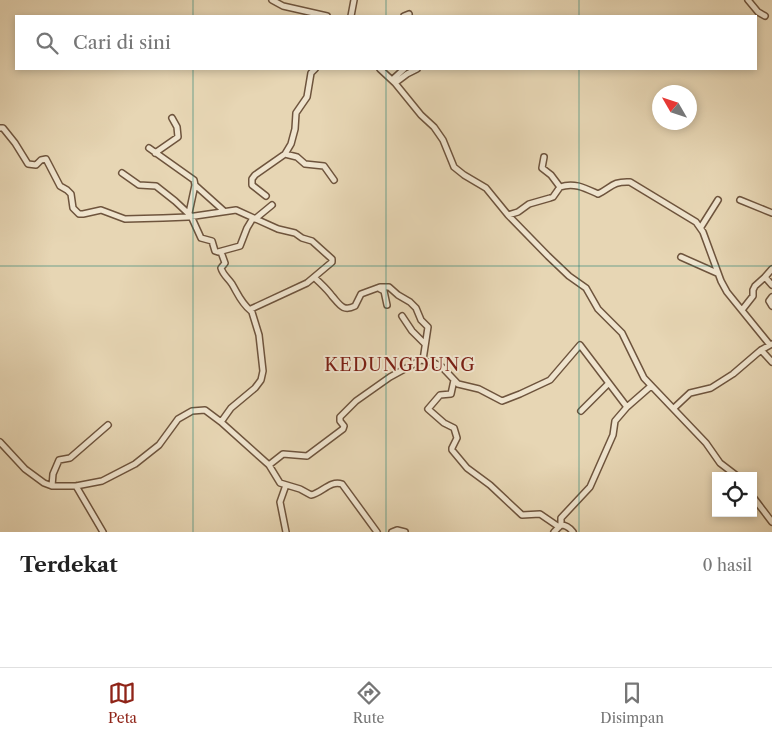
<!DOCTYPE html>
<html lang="id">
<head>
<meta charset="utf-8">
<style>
	body { margin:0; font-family:"Libre Caslon Text",serif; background:#f2f2f2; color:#222 }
	.controls { position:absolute; right:15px; bottom:15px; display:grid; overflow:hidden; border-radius:0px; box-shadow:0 2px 8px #0003 }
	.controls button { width:45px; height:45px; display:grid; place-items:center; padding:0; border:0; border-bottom:1px solid #e0e0e0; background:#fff; color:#222; font:25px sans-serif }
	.compass { position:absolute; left:652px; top:85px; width:45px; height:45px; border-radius:50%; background:#fff; box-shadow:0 2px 8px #0003; rotate:309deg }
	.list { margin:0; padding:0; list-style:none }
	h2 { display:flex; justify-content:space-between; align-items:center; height:65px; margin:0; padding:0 20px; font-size:21px }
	h2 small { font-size:16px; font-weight:400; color:#767676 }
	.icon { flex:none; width:28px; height:28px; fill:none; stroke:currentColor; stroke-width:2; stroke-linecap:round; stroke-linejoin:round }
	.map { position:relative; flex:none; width:772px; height:532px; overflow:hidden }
	.search { position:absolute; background:#fff; box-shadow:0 2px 8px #0003; left:15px; right:15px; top:15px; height:55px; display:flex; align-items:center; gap:12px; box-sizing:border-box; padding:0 18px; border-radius:0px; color:#767676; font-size:19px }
	.sheet { height:135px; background:#fff }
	nav { display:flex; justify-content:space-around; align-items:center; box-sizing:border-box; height:70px; border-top:1px solid #e0e0e0; background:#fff; font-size:14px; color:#767676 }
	nav a { display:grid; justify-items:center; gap:2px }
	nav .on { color:#8f2418 }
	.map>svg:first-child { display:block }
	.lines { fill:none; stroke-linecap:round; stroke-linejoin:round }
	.minor-casing { stroke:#6e543d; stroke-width:8 }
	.minor { stroke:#efe4ce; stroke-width:5 }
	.grid { fill:none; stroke:#0f766e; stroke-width:1; stroke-opacity:0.55 }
	.labels { text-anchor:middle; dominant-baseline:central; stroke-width:4; stroke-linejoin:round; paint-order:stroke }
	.quarter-label { font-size:18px; letter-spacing:1px; fill:#7a1f14; stroke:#efe4ce }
</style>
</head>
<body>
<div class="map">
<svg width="772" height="532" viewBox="0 0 772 532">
	<rect width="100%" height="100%" fill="#e7d6b4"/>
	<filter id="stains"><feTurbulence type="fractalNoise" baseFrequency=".004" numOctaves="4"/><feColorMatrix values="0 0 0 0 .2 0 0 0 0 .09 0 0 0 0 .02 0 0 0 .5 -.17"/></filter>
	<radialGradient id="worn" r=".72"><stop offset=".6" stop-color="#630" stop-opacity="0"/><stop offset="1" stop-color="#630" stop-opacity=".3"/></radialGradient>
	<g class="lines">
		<g class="minor-casing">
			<path id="minor" d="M272 0 283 6 327 16
				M748 0 758 12 765 16
				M351 16 354 0
				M404 16 409 14
				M380 69 395 83 421 115 434 127 443 140 454 167 464 175 486 188 508 215 518 212 529 204 550 198 553 197 560 187C574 182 585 188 598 194 611 188 612 181 630 182L696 222 703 232 721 281 727 292 770 345
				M392 80 404 69
				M395 83 407 74 417 69
				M0 128H3L15 143 28 164 36 165 41 160 46 159 60 186 67 190 71 194 73 208 79 214H83L101 210 125 219 163 218 188 217 236 210 278 229 295 233 302 238 312 241 332 259V262L307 283 251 309 259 335 263 371 261 380 255 388 231 408 221 422
				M149 148 194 180 195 185 189 213
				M155 153 178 137 177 127 172 118
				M285 154 297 157 305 164 324 166 334 180
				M544 157 542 168 551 175 560 187
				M122 173 139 185 156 186 175 201 191 216 201 238 212 241 215 251 218 252 240 246 247 228 253 218
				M195 185 224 211
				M266 196 252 185V179L255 175 285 154 291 144 295 129 296 113 307 97 311 73 315 69
				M740 200 772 213
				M508 215 548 256 569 276 586 288 598 309 622 333 644 378 706 443 720 463 737 476
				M255 219 272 205
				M701 227 718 200
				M221 252 225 263 221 268C223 275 228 278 232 284 238 294 241 303 251 311
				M681 257 717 273
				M772 269 765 277 772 285
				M315 278C321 284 327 289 332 296 340 305 343 312 355 306L361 294 380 287H389L398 295 410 302 416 308 421 320 428 327 423 360
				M380 289 384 291 387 305
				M772 297 769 301 772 306
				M742 310 753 296V290L755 286 765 277
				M402 316 412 331 425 344
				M761 350 772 362
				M454 380 451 394 440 395 428 409 444 423 454 428 457 438 452 448V450L467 468 490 485 522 515 540 514 559 527
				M674 408 690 393 711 388 733 374 761 350 772 344
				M581 411 608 384
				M0 442 25 469 44 483 52 486H76L102 481 135 464 159 445 178 419 192 411 205 410 221 422 269 465 280 483 300 489 311 495C322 493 330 480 342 484L377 532
				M269 465 283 454 307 456 343 429 344 426 340 421V417L356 401 390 377 421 360 432 362 442 367 458 384 479 389 502 401 520 394 550 380 580 345 627 407
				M286 485 280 502 286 532
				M52 486 53 474 59 460 70 458 108 425
				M76 486 103 532
				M753 497 772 522
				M561 525V518L590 487 613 435 615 421 627 407 651 386
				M392 532 397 530 405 532
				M554 532 561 525C567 525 570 528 573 532"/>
		</g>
		<use href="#minor" class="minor"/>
	</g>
	<path class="grid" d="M193 0V16M386 0V16M579 0V16M193 69V532M386 69V532M579 69V532M0 266H772"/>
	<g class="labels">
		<g class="quarter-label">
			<text x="400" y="365">KEDUNGDUNG</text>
		</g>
	</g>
	<rect width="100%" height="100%" filter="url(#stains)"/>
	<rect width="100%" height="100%" fill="url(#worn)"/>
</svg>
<div class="controls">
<button><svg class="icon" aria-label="locate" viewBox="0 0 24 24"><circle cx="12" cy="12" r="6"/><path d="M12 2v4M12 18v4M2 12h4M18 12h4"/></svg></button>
</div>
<svg class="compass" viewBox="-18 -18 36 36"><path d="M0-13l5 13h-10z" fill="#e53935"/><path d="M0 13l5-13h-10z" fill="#767676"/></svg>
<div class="search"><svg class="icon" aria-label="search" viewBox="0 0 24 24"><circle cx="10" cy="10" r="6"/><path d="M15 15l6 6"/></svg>Cari di sini</div>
</div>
<section class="sheet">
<h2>Terdekat<small>0 hasil</small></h2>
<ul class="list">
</ul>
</section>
<nav>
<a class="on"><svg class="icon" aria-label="map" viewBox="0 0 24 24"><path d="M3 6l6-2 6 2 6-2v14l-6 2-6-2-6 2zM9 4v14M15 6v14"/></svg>Peta</a>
<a><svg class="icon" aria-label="directions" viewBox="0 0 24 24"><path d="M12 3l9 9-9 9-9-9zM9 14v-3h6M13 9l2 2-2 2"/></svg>Rute</a>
<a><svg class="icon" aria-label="saved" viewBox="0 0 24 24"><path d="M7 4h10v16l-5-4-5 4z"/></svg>Disimpan</a>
</nav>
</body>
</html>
